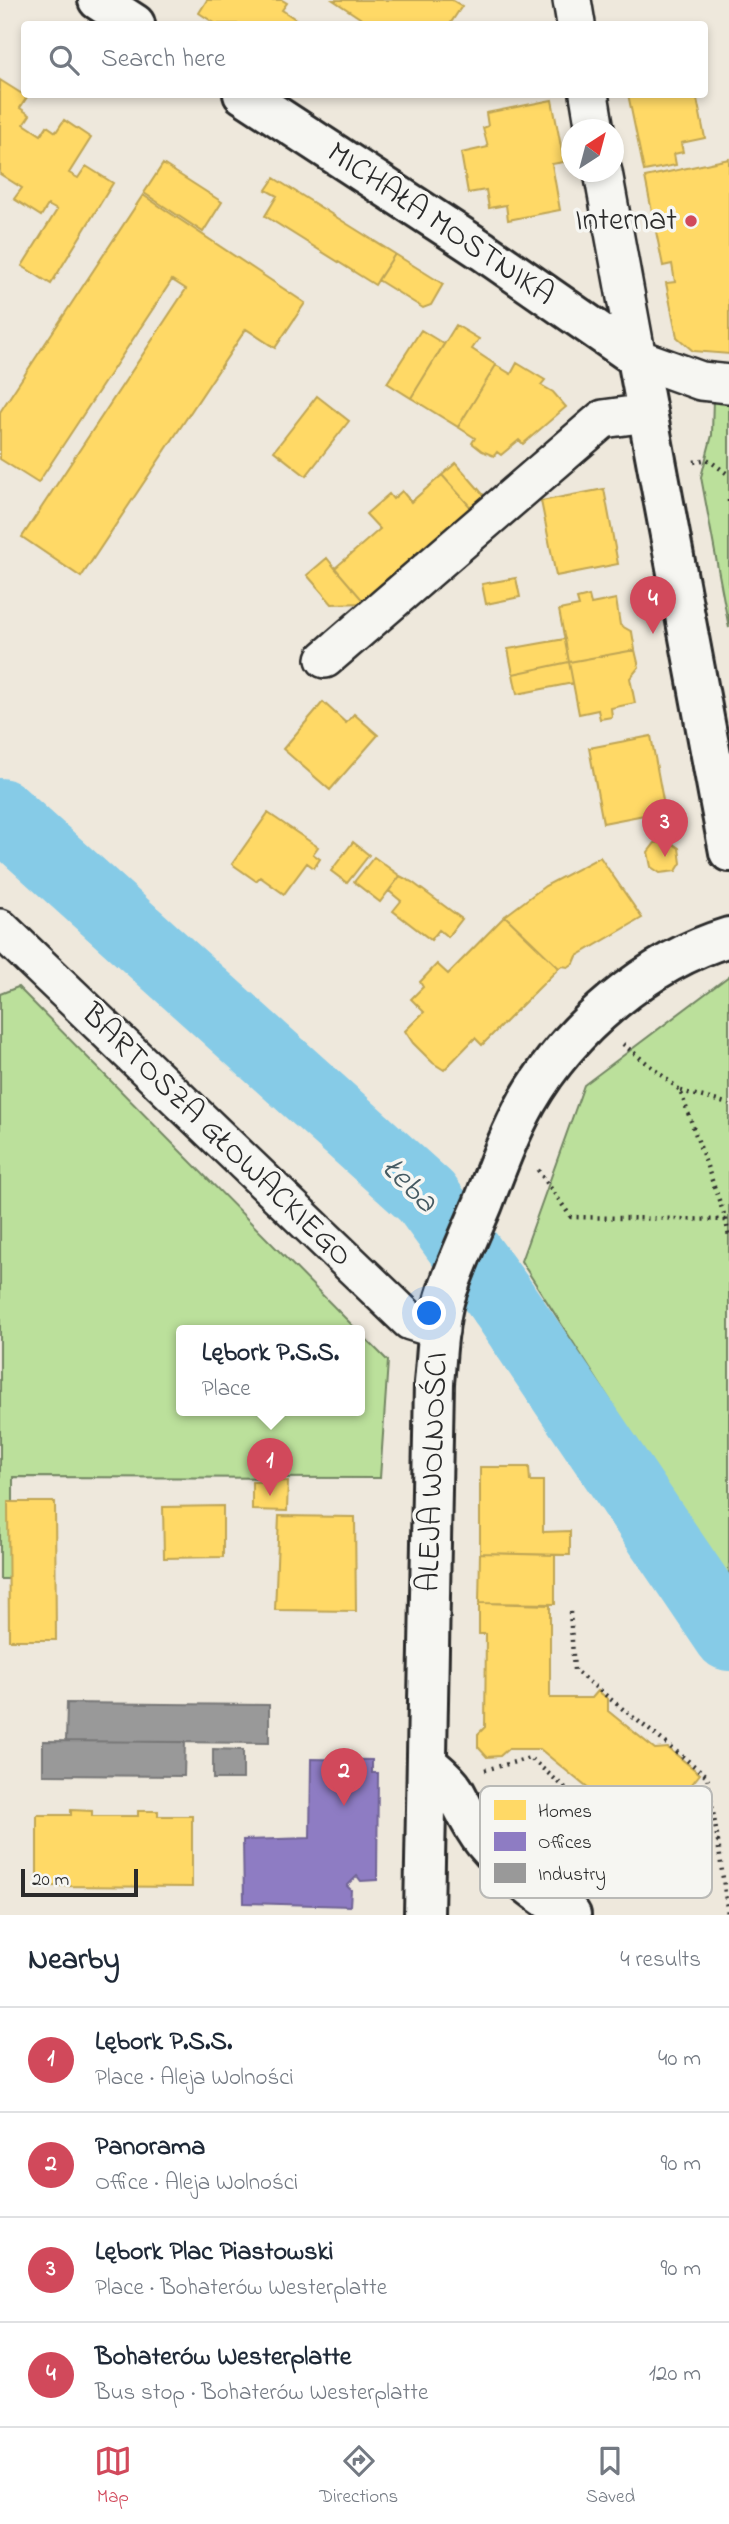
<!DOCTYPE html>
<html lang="en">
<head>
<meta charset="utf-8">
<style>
	body { margin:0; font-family:"Indie Flower",sans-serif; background:#f6f6f7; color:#1f2937 }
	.compass { position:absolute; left:561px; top:119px; width:63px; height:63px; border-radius:50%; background:#fff; box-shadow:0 4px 10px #0003; rotate:36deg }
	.scale { position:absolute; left:21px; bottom:18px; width:117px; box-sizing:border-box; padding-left:7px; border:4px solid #2b2b2b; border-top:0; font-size:19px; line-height:24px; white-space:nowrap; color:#2b2b2b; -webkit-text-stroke:5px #f6f6f2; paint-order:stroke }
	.you { position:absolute; left:430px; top:1314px; width:24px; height:24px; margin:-18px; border:5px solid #fff; border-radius:50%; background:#1a73e8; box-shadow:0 0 0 10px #1a73e833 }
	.badge { display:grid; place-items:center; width:46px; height:46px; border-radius:50%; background:#d1495b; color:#fff; font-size:23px; font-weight:700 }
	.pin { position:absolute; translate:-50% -58px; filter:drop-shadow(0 2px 4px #0008) }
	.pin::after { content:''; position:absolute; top:37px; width:24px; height:21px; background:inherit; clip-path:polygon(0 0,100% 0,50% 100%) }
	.popup { position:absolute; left:176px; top:1325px; width:189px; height:91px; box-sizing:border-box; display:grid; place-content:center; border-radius:7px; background:#fff; filter:drop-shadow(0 2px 5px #0005); font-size:23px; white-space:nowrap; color:#747a83 }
	.popup b { font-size:26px; color:#1f2937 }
	.popup::after { content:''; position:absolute; left:50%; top:100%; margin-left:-14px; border:14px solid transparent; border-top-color:#fff }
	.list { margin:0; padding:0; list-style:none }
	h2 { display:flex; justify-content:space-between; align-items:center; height:91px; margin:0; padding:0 28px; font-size:30px }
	h2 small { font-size:23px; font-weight:400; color:#747a83 }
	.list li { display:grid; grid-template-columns:46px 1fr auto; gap:21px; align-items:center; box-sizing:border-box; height:105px; padding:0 28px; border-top:2px solid #e0e1e3 }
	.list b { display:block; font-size:26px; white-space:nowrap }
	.list p { margin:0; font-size:23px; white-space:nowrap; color:#747a83 }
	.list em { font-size:23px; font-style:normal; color:#747a83 }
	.icon { flex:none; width:38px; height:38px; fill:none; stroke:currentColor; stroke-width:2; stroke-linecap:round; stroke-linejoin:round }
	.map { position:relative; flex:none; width:729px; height:1915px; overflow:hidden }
	.search { position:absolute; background:#fff; box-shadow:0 4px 10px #0003; left:21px; right:21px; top:21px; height:77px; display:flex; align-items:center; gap:18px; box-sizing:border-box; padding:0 24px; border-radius:7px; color:#747a83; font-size:26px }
	.sheet { height:511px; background:#fff }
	nav { display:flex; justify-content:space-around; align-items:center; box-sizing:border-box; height:98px; border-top:2px solid #e0e1e3; background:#fff; font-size:19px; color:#747a83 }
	nav a { display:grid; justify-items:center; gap:4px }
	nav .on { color:#d1495b }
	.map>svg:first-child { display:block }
	.green { fill:#bbe09b; stroke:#738663; stroke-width:2 }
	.homes { fill:#ffd966; stroke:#bfa554; stroke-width:2 }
	.offices { fill:#8e7cc3; stroke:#706495; stroke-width:2 }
	.industry { fill:#999; stroke:#787878; stroke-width:2 }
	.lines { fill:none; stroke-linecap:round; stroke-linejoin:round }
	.river { stroke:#86cbe7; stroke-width:70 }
	.street-casing { stroke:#2b2b2b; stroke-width:42 }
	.secondary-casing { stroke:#2b2b2b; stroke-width:44 }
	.path { stroke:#2b2b2b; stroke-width:4.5; stroke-dasharray:2 5; stroke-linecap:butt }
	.street { stroke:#f6f6f2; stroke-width:37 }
	.secondary { stroke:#f6f6f2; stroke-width:38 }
	.poi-dot { fill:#d1495b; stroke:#f6f6f2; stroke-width:2.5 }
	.labels { text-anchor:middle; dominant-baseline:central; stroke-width:7; stroke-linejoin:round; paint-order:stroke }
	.poi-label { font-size:32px; fill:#2b2b2b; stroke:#f6f6f2; text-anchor:end }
	.street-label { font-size:32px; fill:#2b2b2b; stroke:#f6f6f2 }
	.water-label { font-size:33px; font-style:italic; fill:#465b63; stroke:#f6f6f2 }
	.key { fill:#f6f6f2; stroke:#b9b9b6; stroke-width:2 }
	.key-label { font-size:19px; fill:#2b2b2b }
</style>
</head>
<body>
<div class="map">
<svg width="729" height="1915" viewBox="0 0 729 1915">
	<rect width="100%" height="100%" fill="#eee8dc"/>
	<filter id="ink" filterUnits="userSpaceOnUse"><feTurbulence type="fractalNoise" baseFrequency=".0143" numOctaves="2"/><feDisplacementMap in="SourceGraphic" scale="14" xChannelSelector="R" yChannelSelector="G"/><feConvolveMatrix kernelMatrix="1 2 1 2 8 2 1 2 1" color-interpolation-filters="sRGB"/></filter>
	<g filter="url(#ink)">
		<path class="green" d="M713 397 729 399V628L701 477 712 435Z
			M729 976V1586L521 1261 584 1085Z
			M18 987 357 1330H181V1410H359V1332L388 1361 380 1478 13 1477V1579H0V994Z"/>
		<path class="homes" d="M207 0H282L287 3 282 10 303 24H216L199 13Z
			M333 0H452L462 6 450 24H369Z
			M0 80 27 97 20 108 30 115 24 124 41 135 47 126 56 132 64 120 91 138 69 173 78 178 86 166 113 183 51 284 22 266 57 210 48 205 41 216 14 199 22 188 0 174Z
			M628 94H696L705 138 681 143 683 152 674 154 676 165 644 171Z
			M552 100 564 162 552 164 560 210 508 220 506 205 489 208 486 190 468 193 461 153 488 147 483 128 488 126 486 113Z
			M729 159V354L693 351 677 337 666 283 675 282 672 264 663 266 645 177Z
			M163 164 222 202 203 232 144 193Z
			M274 178 395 254 375 285 265 216 277 196 266 190Z
			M143 195 305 303 275 348 246 329 81 577 22 537 186 289 172 280 38 483 0 459V412Z
			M395 254 443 284 431 305 423 308 378 280Z
			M456 325 479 339 472 349 496 365 458 427 411 398Z
			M421 330 444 344 411 398 387 383Z
			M517 363 545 380 541 385 553 392 566 407 523 444 519 440 501 455 497 452 494 456 482 451 472 443 475 438 458 427 496 365 511 374Z
			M317 396 349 421 306 476 274 451Z
			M456 463 487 499 474 511 442 475Z
			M442 475 474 511 365 603 335 568 380 529 366 514 389 494 393 499 402 491 411 502Z
			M604 489 618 564 556 576 541 501Z
			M327 558 335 568 365 603 332 604 307 575Z
			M516 578 520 597 486 604 482 584Z
			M589 596 591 604 616 599 620 625 632 632 635 650 569 662 559 610 579 606 577 599Z
			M565 639 569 662 513 674 508 649Z
			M635 650 639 667 630 678 635 703 611 708 612 717 600 719 598 710 579 714 569 662Z
			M569 662 573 683 517 694 513 674Z
			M323 702 346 723 354 714 378 735 330 790 283 749Z
			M651 736 665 811 603 823 589 748Z
			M268 813 318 847 313 854 320 859 314 868 307 863 284 894 260 877 256 881 232 864Z
			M669 841 679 848 681 863 676 871 660 873 651 867 648 852 655 843Z
			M353 842 369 855 347 883 331 871Z
			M374 857 400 876 380 902 354 882Z
			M600 857 642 918 577 956 574 963 568 967 562 966 559 968 505 916 545 886Z
			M400 876 412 882 462 919 448 937 439 930 431 940 393 911 401 901 389 891Z
			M505 916 559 968 482 1045 475 1038 444 1070 433 1063 413 1043 405 1031 424 1012 411 999 423 987 420 982 437 964 448 974Z
			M480 1467H529L530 1481H543V1532L570 1531V1555L480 1553Z
			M288 1481 287 1511 252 1510V1482Z
			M8 1502H55L56 1640H9Z
			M223 1506V1557L164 1558 163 1507Z
			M279 1516 355 1517 356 1611 275 1610Z
			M480 1553 555 1555V1604L479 1603Z
			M479 1603 550 1605V1698H592L598 1691 608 1699V1711L655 1749 668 1748 700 1774 688 1789 707 1804 686 1832 666 1816 654 1831 630 1811 624 1818 540 1749H508L500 1756 487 1757 478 1747V1734L485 1727 486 1634H479Z
			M71 1810 92 1811V1816H138V1811H158V1816H192V1887L48 1886 37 1874V1815H71Z"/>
		<path class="offices" d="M311 1759 372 1760V1773H378L377 1880 361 1881 357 1876 347 1886 351 1890 350 1906 244 1903 243 1840 310 1838Z"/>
		<path class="industry" d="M67 1703 269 1705V1743L66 1741Z
			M43 1741 185 1742 184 1776 43 1775Z
			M213 1749 243 1750V1779H213Z"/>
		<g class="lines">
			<path class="river" d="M0 813 426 1197 505 1305 729 1636"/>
			<g class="street-casing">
				<path id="street" d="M572 0 576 24
					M589 94 595 130
					M603 172 637 358 701 381 729 384
					M325 659 603 419 647 413
					M0 928 410 1321 440 1330"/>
			</g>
			<g class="secondary-casing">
				<path id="secondary" d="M98 0 135 24
					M243 94 483 251 637 358 729 852
					M427 1763C436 1771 448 1780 454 1790 464 1808 471 1826 484 1842 509 1872 539 1894 571 1915
					M424 1915 434 1383C437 1355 437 1325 445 1298 455 1266 470 1235 483 1204 496 1170 509 1134 527 1102 569 1029 648 961 729 937"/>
			</g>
			<path class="path" d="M694 462 707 459 729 475
				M729 500V502
				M623 1044 680 1090 726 1220 729 1237
				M681 1091 729 1104
				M538 1170 571 1217 729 1220
				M570 1612 574 1670 707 1776 718 1842
				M485 1770 530 1758 587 1806 557 1860
				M587 1806 625 1835 718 1842 728 1915"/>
			<use href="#street" class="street"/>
			<use href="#secondary" class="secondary"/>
		</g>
	</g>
	<circle class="poi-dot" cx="691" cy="221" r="7"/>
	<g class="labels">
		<g class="poi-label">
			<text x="677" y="221">Internat</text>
		</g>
		<g class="street-label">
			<text transform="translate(440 225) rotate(34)">MICHAŁA MOSTNIKA</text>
			<text transform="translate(216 1136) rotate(44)">BARTOSZA GŁOWACKIEGO</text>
			<text transform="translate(434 1472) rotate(-88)">ALEJA WOLNOŚCI</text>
		</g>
		<g class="water-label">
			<text transform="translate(409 1186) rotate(45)">Łeba</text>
		</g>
	</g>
	<rect x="480" y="1786" width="232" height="112" rx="10" class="key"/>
	<rect x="494" y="1800" width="32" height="20" fill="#ffd966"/>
	<rect x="494" y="1832" width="32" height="19" fill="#8e7cc3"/>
	<rect x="494" y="1863" width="32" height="20" fill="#999"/>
	<g class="key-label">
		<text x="538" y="1817">Homes</text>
		<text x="538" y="1848">Offices</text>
		<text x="538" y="1880">Industry</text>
	</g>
</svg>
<svg class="compass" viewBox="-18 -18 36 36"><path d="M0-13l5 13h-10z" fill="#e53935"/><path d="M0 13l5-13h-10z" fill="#747a83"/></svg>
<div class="scale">20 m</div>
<div class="you"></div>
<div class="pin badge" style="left:270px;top:1496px">1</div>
<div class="popup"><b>Lębork P.S.S.</b>Place</div>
<div class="pin badge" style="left:344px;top:1806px">2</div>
<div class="pin badge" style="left:665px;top:857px">3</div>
<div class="pin badge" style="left:653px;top:634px">4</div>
<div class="search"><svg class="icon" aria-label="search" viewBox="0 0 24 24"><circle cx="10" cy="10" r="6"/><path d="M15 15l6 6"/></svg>Search here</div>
</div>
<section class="sheet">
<h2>Nearby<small>4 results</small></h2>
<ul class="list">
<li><span class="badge">1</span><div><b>Lębork P.S.S.</b><p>Place · Aleja Wolności</p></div><em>40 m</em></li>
<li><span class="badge">2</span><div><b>Panorama</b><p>Office · Aleja Wolności</p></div><em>90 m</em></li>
<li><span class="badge">3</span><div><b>Lębork Plac Piastowski</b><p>Place · Bohaterów Westerplatte</p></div><em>90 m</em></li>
<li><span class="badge">4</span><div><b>Bohaterów Westerplatte</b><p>Bus stop · Bohaterów Westerplatte</p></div><em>120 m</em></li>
</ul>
</section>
<nav>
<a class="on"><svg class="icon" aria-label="map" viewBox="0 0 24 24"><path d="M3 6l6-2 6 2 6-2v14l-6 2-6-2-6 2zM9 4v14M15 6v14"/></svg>Map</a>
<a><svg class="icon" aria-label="directions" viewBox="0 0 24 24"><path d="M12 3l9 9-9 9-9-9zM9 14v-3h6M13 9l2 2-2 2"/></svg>Directions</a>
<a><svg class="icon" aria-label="saved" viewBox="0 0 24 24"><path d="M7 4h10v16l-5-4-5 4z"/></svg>Saved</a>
</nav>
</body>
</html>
